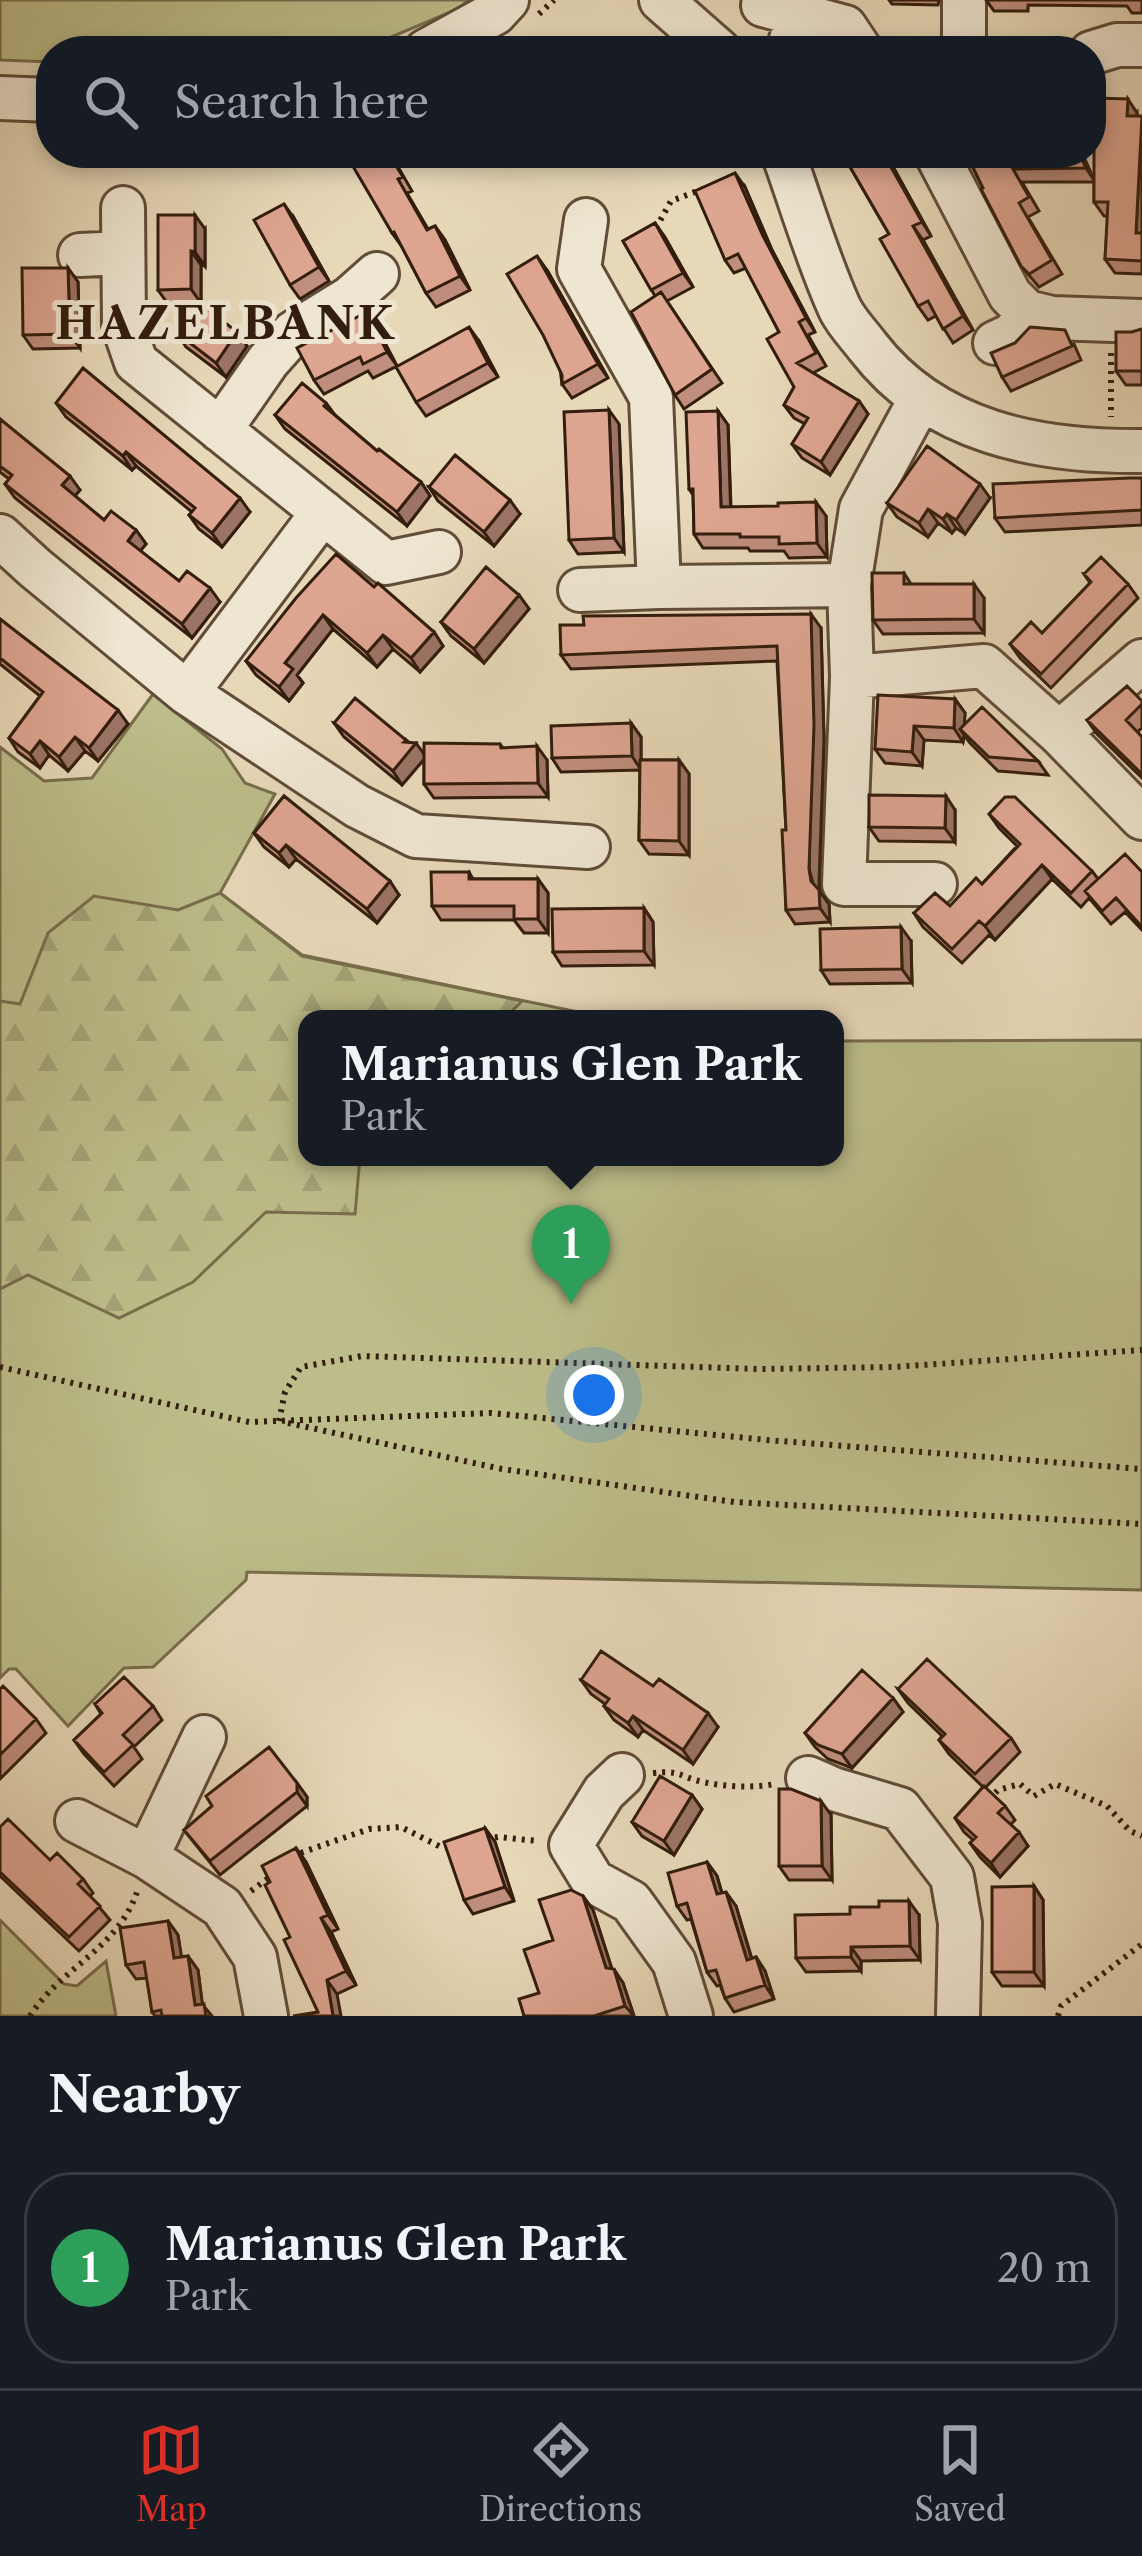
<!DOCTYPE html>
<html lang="en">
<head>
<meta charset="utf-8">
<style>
	body { margin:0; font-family:"Libre Caslon Text",serif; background:#20242c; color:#f1f3f6 }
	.you { position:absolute; left:594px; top:1395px; width:42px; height:42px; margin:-30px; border:9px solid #fff; border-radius:50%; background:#1a73e8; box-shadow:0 0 0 18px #1a73e833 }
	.badge { display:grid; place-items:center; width:78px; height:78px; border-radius:50%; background:#d93025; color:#fff; font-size:39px; font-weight:700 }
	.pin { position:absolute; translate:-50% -99px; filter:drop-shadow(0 3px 6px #0008) }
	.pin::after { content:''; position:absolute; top:63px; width:42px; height:36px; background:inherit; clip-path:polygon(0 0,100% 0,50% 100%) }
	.popup { position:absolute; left:298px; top:1010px; width:546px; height:156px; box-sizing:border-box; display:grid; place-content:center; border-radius:24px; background:#171b24; filter:drop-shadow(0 3px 9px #0005); font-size:39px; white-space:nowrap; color:#9ea1a6 }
	.popup b { font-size:45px; color:#f1f3f6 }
	.popup::after { content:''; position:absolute; left:50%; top:100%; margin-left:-24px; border:24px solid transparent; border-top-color:#171b24 }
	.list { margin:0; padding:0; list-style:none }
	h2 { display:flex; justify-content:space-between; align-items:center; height:156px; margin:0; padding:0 48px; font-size:51px }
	h2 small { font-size:39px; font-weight:400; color:#9ea1a6 }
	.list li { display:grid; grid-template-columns:78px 1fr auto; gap:36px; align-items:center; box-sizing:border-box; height:192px; margin:0 24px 24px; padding:0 24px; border:3px solid #363941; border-radius:48px }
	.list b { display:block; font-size:45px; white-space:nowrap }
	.list p { margin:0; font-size:39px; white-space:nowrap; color:#9ea1a6 }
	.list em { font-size:39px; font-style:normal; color:#9ea1a6 }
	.icon { flex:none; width:66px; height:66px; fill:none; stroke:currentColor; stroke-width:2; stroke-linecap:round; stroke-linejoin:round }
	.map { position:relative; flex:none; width:1142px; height:2016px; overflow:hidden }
	.search { position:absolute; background:#171b24; box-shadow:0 6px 18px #0003; left:36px; right:36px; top:36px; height:132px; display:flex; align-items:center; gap:30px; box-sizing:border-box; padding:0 42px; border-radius:48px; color:#9ea1a6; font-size:45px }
	.sheet { height:372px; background:#171b24 }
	nav { display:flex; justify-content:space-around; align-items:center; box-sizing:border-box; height:168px; border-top:3px solid #363941; background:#171b24; font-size:33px; color:#9ea1a6 }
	nav a { display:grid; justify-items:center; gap:6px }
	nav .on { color:#d93025 }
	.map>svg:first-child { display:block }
	.green { fill:#bcbd8a; stroke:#786d4c; stroke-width:3 }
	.forest { fill:url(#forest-firs); stroke:#786d4c; stroke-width:3 }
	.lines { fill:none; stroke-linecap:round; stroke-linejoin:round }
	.minor-casing { stroke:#604c38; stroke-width:48 }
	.path { stroke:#331d0d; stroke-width:6; stroke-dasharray:3 6; stroke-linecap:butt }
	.minor { stroke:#efe6d1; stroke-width:42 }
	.wall { fill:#bf8e7d; stroke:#331d0d; stroke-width:3 }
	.shaded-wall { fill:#9b7466; stroke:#331d0d; stroke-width:3 }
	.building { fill:#dea591; stroke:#331d0d; stroke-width:3 }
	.labels { text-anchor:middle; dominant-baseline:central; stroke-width:10; stroke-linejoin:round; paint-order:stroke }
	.district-label { font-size:45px; font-weight:bold; letter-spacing:3px; fill:#331d0d; stroke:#efe6d1 }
</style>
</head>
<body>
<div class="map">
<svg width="1142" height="2016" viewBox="0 0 1142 2016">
	<defs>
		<pattern id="forest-firs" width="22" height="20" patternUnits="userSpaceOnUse" patternTransform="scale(3)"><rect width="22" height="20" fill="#bcbd8a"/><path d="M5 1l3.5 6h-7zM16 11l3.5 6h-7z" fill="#a2a276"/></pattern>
	</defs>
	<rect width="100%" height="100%" fill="#e7d8b8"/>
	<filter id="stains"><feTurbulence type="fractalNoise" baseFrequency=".00167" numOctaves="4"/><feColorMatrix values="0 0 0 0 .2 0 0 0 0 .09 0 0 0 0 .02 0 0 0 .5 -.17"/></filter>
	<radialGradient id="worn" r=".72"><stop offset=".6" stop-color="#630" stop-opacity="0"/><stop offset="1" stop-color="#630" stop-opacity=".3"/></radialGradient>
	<path class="green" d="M0 0H468L460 8 363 49 348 51H51V62L0 60Z
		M153 694 222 749 245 783 275 794 220 893 302 955 612 1019H307V1157H835V1041L1142 1040V1590L247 1572 246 1580 153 1667 124 1668 68 1726 16 1669H9L0 1678V747L44 781 92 778Z
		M0 1920 64 1984 77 1986 106 1961 116 2016H0Z"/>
	<path class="forest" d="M220 893 302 956 522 1001 504 1019H307V1157H360L355 1214 266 1212 193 1282 119 1318 28 1275 0 1289V1001L20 1004 48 933 94 896 178 910Z"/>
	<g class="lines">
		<g class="minor-casing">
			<path id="minor" d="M661 0 719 51
				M964 0V51
				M763 5 845 27 861 51
				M426 51 495 13 507 0
				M788 51 798 14
				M1091 53 1117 45H1142
				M0 98 51 100
				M783 153C801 203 818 261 840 309 847 323 859 335 868 347 934 433 1039 452 1142 451
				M936 153 1010 295 1027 312 1052 318 1142 321
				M123 208 124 327 136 362 386 563 439 552
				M586 220 579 269 651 397 659 587
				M80 255 122 253
				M995 343 1014 334 1027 312
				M921 398 861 509 849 585 852 677 844 884H935
				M220 430 268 361 293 333 350 298 377 274
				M0 536 35 568 187 693 357 806 416 836 588 847
				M580 590 659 587 849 585
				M852 677 984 666 1059 733 1142 818
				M187 693 323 512
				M1059 733 1142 661
				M622 1775 604 1792 571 1845 593 1881 631 1902 674 1962 691 2016
				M808 1778 833 1789 900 1809 952 1877 960 1923 958 2016
				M77 1821 147 1857 222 1907 255 1957 266 2016
				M147 1857 204 1737"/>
		</g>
		<path class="path" d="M539 14 554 0
			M365 51 395 38
			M656 228 671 201 703 189
			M1111 353V417
			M0 1367 249 1422 491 1413 767 1440 1142 1469
			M279 1421 285 1392 301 1367 362 1356 759 1369 893 1367 1142 1350
			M288 1423 502 1469 734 1502 1142 1524
			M653 1773C682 1770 679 1777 703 1782 725 1787 753 1788 775 1784
			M989 1799 998 1790 1020 1784 1034 1796 1055 1784 1107 1806 1130 1831 1142 1836
			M486 1839 498 1837 538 1841
			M294 1859 303 1852 369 1829 401 1827 443 1848 449 1847
			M251 1891 274 1874
			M30 2016C62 1966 119 1949 138 1889
			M1058 2016 1061 2006 1142 1944"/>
		<use href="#minor" class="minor"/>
	</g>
	<path class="wall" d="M889 0H939L938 5 892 4Z
		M986 0H1142V13H1132L1127 6 1028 5V11H994Z
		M1137 113V116L1142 117V274L1115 273 1105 259 1108 216H1104L1094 202V182H1022L1039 211 1028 217 1062 274 1039 287 1021 266 966 153H1082L1094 180Z
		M352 153H390L412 191 407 193 428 229 435 226 445 240 470 290 436 307 426 293 402 247 392 233Z
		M546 153H563L550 159Z
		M842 153H889L886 154 931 236 923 240 973 330 953 343 936 316 928 320 918 306 889 234Z
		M745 187 772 250 815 332 808 335 826 366 813 373 859 401 868 414 830 475 802 458 792 444 805 424 794 418 784 405 794 387 779 332 746 268 734 273 725 260Z
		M294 218 329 281 300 299 290 285Z
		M655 223 693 287 667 301 722 383 684 409 675 395 655 296 623 241Z
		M205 229V266L201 265V303L247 346 226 377 186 347 177 333 200 303 168 304 158 290Z
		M68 268 78 282 80 348 33 349 23 335Z
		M547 270 608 378 572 398 562 384Z
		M367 312 376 326 397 366 373 378 368 371 324 394 314 380Z
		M1142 329V385H1126L1116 371 1132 332Z
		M479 341 498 377 426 416 416 402Z
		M1074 344 1081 360 1011 391 1002 377Z
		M56 403 250 512 222 547 199 529 189 515 192 512 136 466 132 470 66 417Z
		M326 403 335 415 377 451 421 482 430 496 407 526 285 429 275 415Z
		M718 411 728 425 731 507 826 516 827 557 789 558 784 551H750L748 548H703L694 534 693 495 689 489Z
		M0 419 80 490 75 496 104 520 136 530 146 544 140 551 179 581 220 602 192 638 15 498 5 484 9 479 0 472Z
		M619 424 624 552 578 554 569 540Z
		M1142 478V525L1005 532 995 518Z
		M429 487 520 514 494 546 438 501Z
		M990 498 965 534 956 528 952 533 938 523 928 537 897 517 887 503Z
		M904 573 911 584 984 598V633L883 634 873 620Z
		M1084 574 1128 584 1138 598 1051 688 1020 658 1010 644 1042 633 1090 583Z
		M374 587 434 632 443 646 420 672 393 649 377 667 333 629 297 675 303 683 289 701 256 675 246 661Z
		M519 595 529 609 484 663 451 636 441 622Z
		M0 619 128 724 98 761 85 751 68 771 49 755 40 768 18 752 9 738 40 696 0 664Z
		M821 628 824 739 819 883 820 892 829 904 830 922 795 924 786 910V830L777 661 571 669 561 655Z
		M955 699 965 713 964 725 1038 761 1048 775 998 771 970 743 964 735 963 742 924 740 922 766 885 763 875 749Z
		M1142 701V728L1137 732 1142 737V778L1097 734 1087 720Z
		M334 723 406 740 424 754 500 744 503 748 547 760 548 797 434 798 424 784V759L402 785 344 737Z
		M631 723 641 737V760H679L689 774V855L649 854 639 840 640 770 561 772 552 758Z
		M284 796 399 895 377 923 296 859 289 867 264 847 254 833Z
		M955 810V842L879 841 869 827Z
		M989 814 1092 871 1098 879 1142 872V930L1125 912 1111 924 1089 898 1081 907 1052 879 995 940 989 935 962 963 923 927 914 913 950 906 982 884 1017 846 999 828Z
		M469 872 473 879H538L548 893V933H524L514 920H441L432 906Z
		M644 908 653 922 654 965 562 966 553 952Z
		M911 941 912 983 830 984 821 970Z
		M581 1680 653 1686 718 1727 693 1764 643 1730 638 1737 614 1720 604 1706 605 1704 591 1694Z
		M0 1689 36 1719 46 1733 0 1779Z
		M898 1689 1011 1738 1020 1752 985 1788 1005 1806 1015 1820 1010 1825 1028 1846 1000 1877 980 1857 970 1843 973 1840 964 1832 955 1818 983 1787 949 1754 939 1740 942 1736 908 1703Z
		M893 1698 903 1712 852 1768 828 1759 815 1747 805 1733Z
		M95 1704 153 1706 162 1720 134 1747 142 1759 114 1786 84 1754 74 1740 101 1714Z
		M297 1783 307 1797V1806L220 1875 184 1830Z
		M692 1795 702 1809 674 1855 642 1836 632 1822Z
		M831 1815 832 1880H789L779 1866Z
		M0 1827 50 1860 83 1879 93 1893 90 1896 110 1920 79 1951 0 1876Z
		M485 1828 495 1842 514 1901 473 1914 464 1900Z
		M296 1848 306 1862 338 1929 331 1932 356 1985 337 1994 318 2012 270 1882Z
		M707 1862 717 1876 722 1893 736 1906 752 1959 756 1957 765 1971 774 1999 734 2012 725 1998 720 1985 717 1986 707 1972 691 1919 687 1920 677 1906Z
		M1034 1886 1043 1900 1044 1986H1002L992 1972Z
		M583 1896 593 1910 612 1969 623 1983 634 2016H524L539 1993 553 1940Z
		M919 1915 920 1960 861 1961V1971L806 1972 796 1958Z
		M168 1921 178 1935 181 1957 188 1956 198 1970 202 2004 212 2016H155L152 2012 147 1978 136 1979 126 1965Z"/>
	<path class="shaded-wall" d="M1128 99 1137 113V130L1127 116Z
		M1142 116V242L1136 233Z
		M883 153 886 154 931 236 922 222Z
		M1079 153H1082L1095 182 1086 168Z
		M735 173 745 187 772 250 815 332 806 318 763 236Z
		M284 204 294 218 329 281 319 267Z
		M195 215 205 229V266L195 252Z
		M655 223 665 237 693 287 683 273Z
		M435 226 445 240 470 290 460 276Z
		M913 226 923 240 973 330 963 316Z
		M191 251 201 265V303L191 289Z
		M537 256 547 270 608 378 598 364Z
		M68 268 78 282 80 348 70 334Z
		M367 312 376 326 397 366 387 352Z
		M469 327 479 341 498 377 488 363Z
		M237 332 247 346 226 377 216 363Z
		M859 401 868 414 830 475 821 462Z
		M609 410 619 424 624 552 614 538Z
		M718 411 728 425 731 521 721 507Z
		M126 452 136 466 132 470 123 456Z
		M70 476 80 490 72 499 62 485Z
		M421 482 430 496 407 526 397 512Z
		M980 484 990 498 965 534 956 520Z
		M240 498 250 512 222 547 212 533Z
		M510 500 520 514 494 546 484 532Z
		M816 502 826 516 827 557 817 543Z
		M928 509 938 523 928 537 919 523Z
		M947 514 956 528 952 533 943 519Z
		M136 530 146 544 137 555 128 541Z
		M974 584 984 598V633L974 619Z
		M210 588 220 602 192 638 182 624Z
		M519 595 529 609 484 663 474 649Z
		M811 614 821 628 824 739 819 883 820 892 829 904 830 922 820 908 809 869Z
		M323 615 333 629 297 675 303 683 289 701 279 687 285 663Z
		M434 632 443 646 420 672 411 658Z
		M383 635 393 649 377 667 367 653Z
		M955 699 965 713 964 733 960 729 964 735 963 742 954 728Z
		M118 710 128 724 98 761 89 748Z
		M631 723 641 737V770L632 756Z
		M914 726 924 740 922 766 912 752Z
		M75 737 85 751 68 771 59 757Z
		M406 740 411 748 416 743 426 757 402 785 393 771Z
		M40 741 49 755 40 768 30 754Z
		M537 746 547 760 548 797 538 783Z
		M679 760 689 774V855L679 841Z
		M946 796 955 810V842L945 828Z
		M286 845 296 859 289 867 279 853Z
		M1042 865 1052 879 995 940 985 926Z
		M538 879 548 893V933L538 919Z
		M390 881 399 895 377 923 367 909Z
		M644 908 653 922 654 965 644 951Z
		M901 927 911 941 912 983 902 969Z
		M893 1698 903 1712 852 1768 842 1754Z
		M708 1713 718 1727 693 1764 683 1750Z
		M633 1716 643 1730 638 1737 628 1723Z
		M297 1783 307 1797V1806L297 1792Z
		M692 1795 702 1809 674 1855 664 1841Z
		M821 1801 831 1815 832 1880 822 1866Z
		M485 1828 495 1842 514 1901 505 1887Z
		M1019 1832 1028 1846 1000 1877 991 1863Z
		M296 1848 306 1862 338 1929 328 1915Z
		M707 1862 717 1876 726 1908 717 1894Z
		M1034 1886 1043 1900 1044 1986 1034 1972Z
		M726 1892 736 1906 756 1974 747 1960Z
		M583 1896 593 1910 616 1982 606 1968Z
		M909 1901 919 1915 920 1960 910 1946Z
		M321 1918 331 1932 356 1985 346 1971Z
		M168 1921 178 1935 184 1972 174 1958Z
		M851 1947 861 1961V1971L851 1957Z
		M188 1956 198 1970 204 2016 195 2005Z
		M756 1957 765 1971 774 1999 765 1985Z
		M614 1969 623 1983 634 2016 625 2006Z
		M327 1980 337 1994 341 2016H333Z"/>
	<path class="building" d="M1094 98 1128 99 1127 116H1142L1136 233H1142V261L1105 259 1108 202H1094Z
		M352 153H388L403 177 398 179 427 230 435 226 460 276 426 293 394 232 392 233 347 156Z
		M842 153H883L922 222 913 226 963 316 943 329 928 301 918 306 880 239 889 234Z
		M966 153H1079L1086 168 1013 169 1029 197 1019 203 1052 260 1029 274 1021 266 981 189 983 188Z
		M735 173 763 236 806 318 799 322 816 353 797 363 859 401 821 462 792 444 808 418 784 405 794 387 767 339 779 332 738 254 725 260 695 191Z
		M284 204 319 267 290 285 254 220Z
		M158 215H195V252L191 251V289L158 290Z
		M655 223 683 273 651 290 623 241Z
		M537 256 598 364 562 384V375L543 335 507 274Z
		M22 268H68L70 334 23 335Z
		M661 292 712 369 675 395 631 312Z
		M200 303 237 332 216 363 177 333Z
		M367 312 387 352 363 364 360 357 314 380 297 348Z
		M469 327 488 363 416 402 396 367Z
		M1030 327 1065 330 1072 346 1002 377 991 353 1015 343Z
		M1142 329V371H1116V332H1132Z
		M83 368 240 498 212 533 189 515 195 508 126 452 123 456 56 403Z
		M302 383 326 403 324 406 377 451 379 449 421 482 397 512 275 415Z
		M609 410 614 538 569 540 564 412Z
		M718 411 721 507 778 506V503L816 502 817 543 779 544V537H740V534H694L693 489H689L686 412Z
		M0 419 70 476 62 485 104 520 111 511 136 530 128 541 179 581 187 571 210 588 182 624 5 484 12 475 0 466Z
		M927 446 980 484 956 520 947 514 943 519 928 509 919 523 887 503Z
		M455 455 510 500 484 532 429 487Z
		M1130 478H1142V510L995 518 993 484Z
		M336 554 374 587 378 583 434 632 411 658 383 635 367 653 323 615 285 663 293 669 279 687 246 661 296 598Z
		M1101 557 1128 584 1041 674 1010 644 1031 622 1042 633 1091 582 1084 574Z
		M486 567 519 595 474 649 441 622Z
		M872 573H904V584H974V619L873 620Z
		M811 614 814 725 809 869 811 881 819 890 820 908 786 910 782 830H786L777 646 561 655 560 625H584L583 616Z
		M0 619 118 710 89 748 75 737 59 757 40 741 30 754 9 738 43 692 0 658Z
		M1127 686 1142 701V704L1126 720 1142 737V774L1087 720Z
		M878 695 955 699 954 728 914 726 912 752 875 749Z
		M355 698 406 740 404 742 416 743 393 771 334 723Z
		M982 707 1038 761 989 757 960 729Z
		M631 723 632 756 552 758 551 726Z
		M424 743 500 744 501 748 537 746 538 783 424 784Z
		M640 760H679V841L639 840Z
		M869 795 946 796 945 828 869 827Z
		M284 796 390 881 367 909 286 845 279 853 254 833Z
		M1005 797H1015L1092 871 1071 893 1042 865 985 926 979 921 952 949 914 913 935 893 950 906 976 878 982 884 1020 844 989 814Z
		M1125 854 1142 872V927L1116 898 1102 911 1085 891Z
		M431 872H469V879H538V919H514V906H432Z
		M644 908V951L553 952 552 909Z
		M901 927 902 969 821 970 820 929Z
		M601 1651 653 1686 659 1679 708 1713 683 1750 633 1716 628 1723 604 1706 609 1699 581 1680Z
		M927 1659 1011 1738 975 1774 939 1740 945 1734 898 1689Z
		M862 1670 893 1698 842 1754 818 1745 805 1733Z
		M124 1677 153 1706 123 1735 133 1745 104 1772 74 1740 102 1713 95 1704Z
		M3 1686 36 1719 0 1755V1689Z
		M269 1747 297 1783V1792L210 1861 184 1830 212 1806 206 1796Z
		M660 1776 692 1795 664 1841 632 1822Z
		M984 1786 1005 1806 998 1813 1019 1832 991 1863 970 1843 976 1837 955 1818Z
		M779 1789H791L821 1801 822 1866H779Z
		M8 1819 50 1860 57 1853 83 1879 78 1884 100 1906 69 1937 0 1872V1827Z
		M485 1828 505 1887 464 1900 444 1842Z
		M296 1848 328 1915 321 1918 346 1971 327 1980 333 2016H293L318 2012 284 1940 290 1937 265 1885 270 1882 262 1866Z
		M707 1862 717 1894 726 1892 747 1960 756 1957 765 1985 725 1998 716 1970 707 1972 687 1903 677 1906 668 1873Z
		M1034 1886V1972H992V1887Z
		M571 1890 583 1896 606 1968 614 1969 625 2006 594 2016H524L519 1999 539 1993 524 1950 553 1940 539 1900Z
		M879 1901H909L910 1946 851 1947V1957L796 1958 795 1915 850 1914V1907H879Z
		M168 1921 174 1958 188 1956 195 2005 204 2004 206 2016H162L161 2010 152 2012 144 1962 126 1965 120 1928Z"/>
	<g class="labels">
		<g class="district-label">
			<text x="226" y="323">HAZELBANK</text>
		</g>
	</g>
	<rect width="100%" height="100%" filter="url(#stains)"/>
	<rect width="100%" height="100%" fill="url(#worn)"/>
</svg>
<div class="you"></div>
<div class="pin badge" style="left:571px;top:1304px;background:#2e9e5b">1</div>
<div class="popup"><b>Marianus Glen Park</b>Park</div>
<div class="search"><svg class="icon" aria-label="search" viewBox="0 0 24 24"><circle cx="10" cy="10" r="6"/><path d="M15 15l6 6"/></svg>Search here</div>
</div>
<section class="sheet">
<h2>Nearby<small></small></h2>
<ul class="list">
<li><span class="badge" style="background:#2e9e5b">1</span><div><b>Marianus Glen Park</b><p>Park</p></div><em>20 m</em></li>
</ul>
</section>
<nav>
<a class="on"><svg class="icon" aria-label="map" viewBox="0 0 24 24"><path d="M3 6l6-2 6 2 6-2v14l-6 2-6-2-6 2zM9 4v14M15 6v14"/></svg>Map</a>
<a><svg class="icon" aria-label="directions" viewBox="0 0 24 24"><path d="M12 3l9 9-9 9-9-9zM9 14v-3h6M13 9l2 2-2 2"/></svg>Directions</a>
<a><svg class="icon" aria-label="saved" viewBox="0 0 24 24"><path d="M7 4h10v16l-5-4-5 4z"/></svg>Saved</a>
</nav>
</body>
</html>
